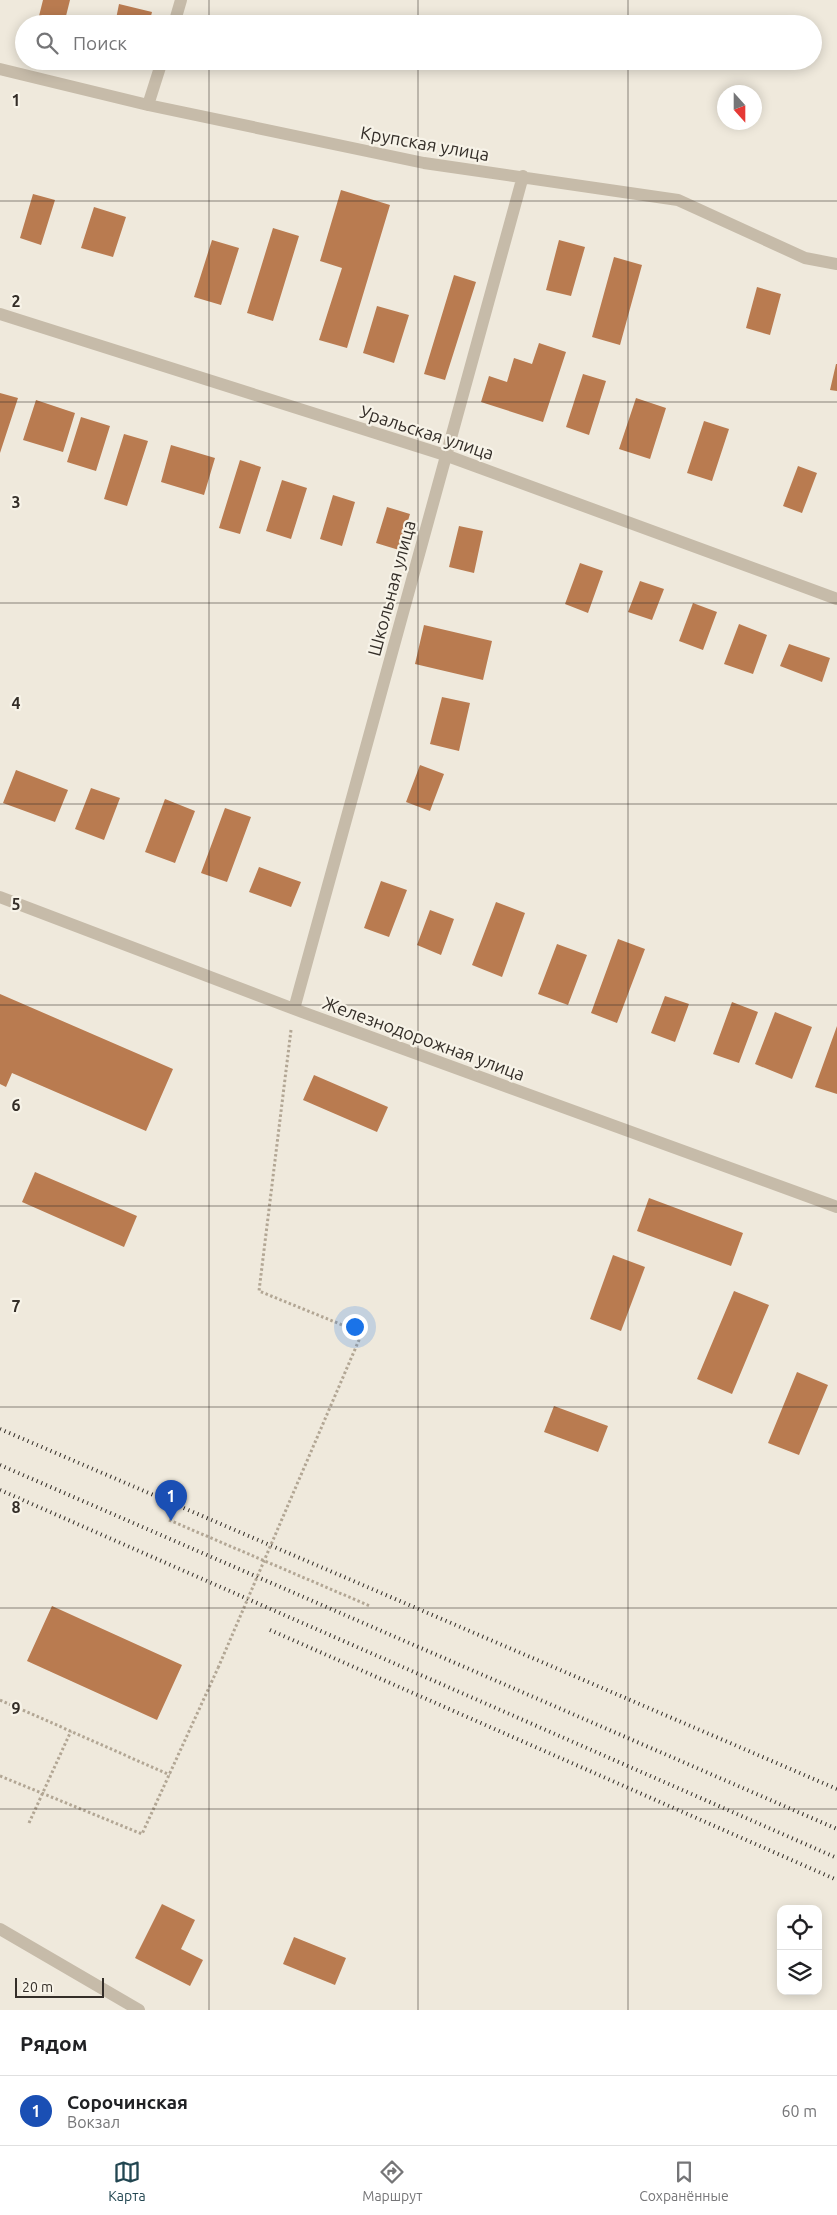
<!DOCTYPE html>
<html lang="ru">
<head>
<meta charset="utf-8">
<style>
	body { margin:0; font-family:Ubuntu,sans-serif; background:#f2f2f2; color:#202124 }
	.controls { position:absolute; right:15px; bottom:15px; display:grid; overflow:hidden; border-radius:10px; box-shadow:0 2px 12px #0003 }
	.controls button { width:45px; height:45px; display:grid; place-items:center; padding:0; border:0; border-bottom:1px solid #e0e0e0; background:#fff; color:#202124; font:25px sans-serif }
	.compass { position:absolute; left:717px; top:85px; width:45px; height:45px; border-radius:50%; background:#fff; box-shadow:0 2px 12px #0003; rotate:159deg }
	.scale { position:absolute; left:15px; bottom:12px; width:89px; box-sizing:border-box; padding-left:5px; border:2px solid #342e28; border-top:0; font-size:14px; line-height:18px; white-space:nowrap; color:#342e28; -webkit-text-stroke:4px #f7f3e8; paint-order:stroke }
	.you { position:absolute; left:354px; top:1326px; width:18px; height:18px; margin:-12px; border:4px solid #fff; border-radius:50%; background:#1a73e8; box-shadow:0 0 0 8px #1a73e833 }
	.badge { display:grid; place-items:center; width:32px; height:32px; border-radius:50%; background:#224651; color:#fff; font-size:16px; font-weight:700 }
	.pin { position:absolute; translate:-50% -41px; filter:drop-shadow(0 1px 2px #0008) }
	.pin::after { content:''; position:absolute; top:26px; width:18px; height:15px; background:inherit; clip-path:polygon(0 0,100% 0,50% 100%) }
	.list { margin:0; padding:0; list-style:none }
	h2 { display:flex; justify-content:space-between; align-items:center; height:65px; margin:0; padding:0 20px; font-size:21px }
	h2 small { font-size:16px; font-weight:400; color:#757577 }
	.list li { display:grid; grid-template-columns:32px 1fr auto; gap:15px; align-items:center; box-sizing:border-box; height:70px; padding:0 20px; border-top:1px solid #e0e0e0 }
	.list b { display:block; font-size:19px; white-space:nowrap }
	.list p { margin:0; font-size:16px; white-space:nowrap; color:#757577 }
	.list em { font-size:16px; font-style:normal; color:#757577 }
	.icon { flex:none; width:28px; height:28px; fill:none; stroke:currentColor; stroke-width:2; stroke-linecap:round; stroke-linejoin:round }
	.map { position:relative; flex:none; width:837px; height:2010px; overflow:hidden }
	.search { position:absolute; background:#fff; box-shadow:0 2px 12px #0003; left:15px; right:15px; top:15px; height:55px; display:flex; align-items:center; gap:12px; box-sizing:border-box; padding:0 18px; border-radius:28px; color:#757577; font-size:19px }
	.sheet { height:135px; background:#fff }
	nav { display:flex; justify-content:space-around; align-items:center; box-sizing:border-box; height:70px; border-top:1px solid #e0e0e0; background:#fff; font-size:14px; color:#757577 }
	nav a { display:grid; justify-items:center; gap:2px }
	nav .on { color:#224651 }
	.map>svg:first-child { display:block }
	.building { fill:#b97b50 }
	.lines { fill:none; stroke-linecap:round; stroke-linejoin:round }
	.path { stroke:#b2a694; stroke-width:3; stroke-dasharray:2.5 2.5; stroke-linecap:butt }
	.minor { stroke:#c6bba9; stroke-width:12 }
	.rail { stroke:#342e28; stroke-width:4; stroke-dasharray:1 4; stroke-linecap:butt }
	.path-bridge { stroke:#b2a694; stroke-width:3; stroke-dasharray:2.5 2.5; stroke-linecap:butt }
	.grid { fill:none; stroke:#342e28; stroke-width:1; stroke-opacity:0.55 }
	.labels { text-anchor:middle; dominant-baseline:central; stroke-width:4.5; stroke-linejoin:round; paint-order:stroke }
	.street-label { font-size:18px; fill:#342e28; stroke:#f7f3e8 }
	.grid-label { font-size:16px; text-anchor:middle; font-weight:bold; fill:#342e28; stroke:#f7f3e8; stroke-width:4.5; stroke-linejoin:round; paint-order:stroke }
</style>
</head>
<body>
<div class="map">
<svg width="837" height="2010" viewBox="0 0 837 2010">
	<rect width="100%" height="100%" fill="#efe9dc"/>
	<path class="building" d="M43 0H70L64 24H37Z
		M119 4 152 12 149 24H115Z
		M341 190 390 205 347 348 319 340 342 268 320 261Z
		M33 194 55 200 41 245 20 238Z
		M94 207 126 217 113 257 81 248Z
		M273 228 299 236 273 321 247 313Z
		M212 240 239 248 221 305 194 297Z
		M559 240 585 247 571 296 546 290Z
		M614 257 642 265 620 345 592 337Z
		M454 275 476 282 445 380 424 374Z
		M757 287 781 294 770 335 746 328Z
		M377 306 409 315 394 363 363 353Z
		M539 343 566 352 543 422 481 402 489 376 507 382 514 358 532 364Z
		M836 364H837V391L830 390Z
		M583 374 606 381 589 435 566 427Z
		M0 393 18 398 0 453Z
		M636 398 666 408 650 459 619 449Z
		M36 400 75 413 63 452 23 440Z
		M81 417 110 426 96 471 67 462Z
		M704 421 729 429 712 481 687 473Z
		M124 434 148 441 127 506 104 499Z
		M171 445 215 458 204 495 161 482Z
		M240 460 261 467 240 534 219 528Z
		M798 466 817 473 802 513 783 506Z
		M282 480 307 488 291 539 266 531Z
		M333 495 355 502 342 546 320 539Z
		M387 507 410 514 399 550 376 543Z
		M459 526 483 531 474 573 449 567Z
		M580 563 603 571 588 613 565 604Z
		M640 581 664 589 652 620 628 612Z
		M693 603 717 612 703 650 679 641Z
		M739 624 767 635 753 674 724 664Z
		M424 625 492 641 483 680 415 664Z
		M789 644 830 658 822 682 780 666Z
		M442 697 470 703 459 751 430 744Z
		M420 765 444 774 430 811 406 802Z
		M16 770 68 790 55 822 3 803Z
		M91 788 120 798 104 840 75 829Z
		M165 799 195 811 175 863 145 852Z
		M225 808 251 817 227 882 201 873Z
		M259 867 301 882 291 907 249 892Z
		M381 881 407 890 389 937 364 928Z
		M496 902 525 913 502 977 472 965Z
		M430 910 454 919 441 955 417 945Z
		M618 939 645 949 617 1023 591 1013Z
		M557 944 587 955 568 1005 538 994Z
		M0 994 173 1069 146 1131 12 1073 6 1087 0 1084Z
		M665 996 689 1004 675 1042 651 1033Z
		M732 1002 758 1012 739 1063 713 1054Z
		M775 1012 812 1027 792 1079 755 1064Z
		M837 1026V1094L815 1087Z
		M314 1075 388 1107 377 1132 303 1100Z
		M35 1172 137 1216 124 1247 22 1202Z
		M649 1198 743 1233 731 1266 637 1231Z
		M613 1255 645 1267 621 1331 590 1319Z
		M734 1291 769 1305 732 1394 697 1379Z
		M797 1372 828 1385 799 1455 768 1443Z
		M554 1406 608 1426 598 1452 544 1432Z
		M52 1606 182 1665 157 1720 27 1661Z
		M162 1904 195 1920 181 1949 203 1960 190 1986 135 1958Z
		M294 1937 346 1958 335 1985 283 1964Z"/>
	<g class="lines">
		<path class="path" d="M291 1030 259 1291 362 1333
			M169 1520 370 1606
			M0 1700 170 1775
			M0 1776 142 1834 218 1668
			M29 1823 71 1731"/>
		<path class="minor" d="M174 24 181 0
			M0 69 148 105 424 163 678 200 805 258 837 264
			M148 105 162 61
			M0 314 445 455 837 599
			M0 897 294 1009 837 1207
			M294 1009 523 176
			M0 1929 139 2010"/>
		<path class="rail" d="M0 1429 837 1789
			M0 1465 837 1829
			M0 1490 837 1858
			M270 1630 837 1880"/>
		<path class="path-bridge" d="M218 1668 362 1333"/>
	</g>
	<path class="grid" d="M209 0V24M418 0V24M628 0V24M209 61V2010M418 61V2010M628 61V2010M0 201H837M0 402H837M0 603H837M0 804H837M0 1005H837M0 1206H837M0 1407H837M0 1608H837M0 1809H837"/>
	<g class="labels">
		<g class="street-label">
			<text transform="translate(425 143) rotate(10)">Крупская улица</text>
			<text transform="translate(427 432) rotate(18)">Уральская улица</text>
			<text transform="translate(391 588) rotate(-75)">Школьная улица</text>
			<text transform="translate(424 1038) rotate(20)">Железнодорожная улица</text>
		</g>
	</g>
	<g class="grid-label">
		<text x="16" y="106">1</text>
		<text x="16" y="307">2</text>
		<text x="16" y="508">3</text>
		<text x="16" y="709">4</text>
		<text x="16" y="910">5</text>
		<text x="16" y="1111">6</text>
		<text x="16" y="1312">7</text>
		<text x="16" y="1513">8</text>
		<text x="16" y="1714">9</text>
	</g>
</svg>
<div class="controls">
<button><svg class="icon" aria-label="locate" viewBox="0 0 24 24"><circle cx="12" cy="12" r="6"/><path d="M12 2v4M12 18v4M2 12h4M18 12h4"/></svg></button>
<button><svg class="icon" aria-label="layers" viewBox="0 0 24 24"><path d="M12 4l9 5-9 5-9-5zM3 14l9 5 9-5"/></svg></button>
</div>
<svg class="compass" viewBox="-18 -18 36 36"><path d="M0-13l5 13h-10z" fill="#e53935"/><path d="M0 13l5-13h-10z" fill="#757577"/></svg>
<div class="scale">20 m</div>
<div class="you"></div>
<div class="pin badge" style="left:171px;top:1521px;background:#1a4fb4">1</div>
<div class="search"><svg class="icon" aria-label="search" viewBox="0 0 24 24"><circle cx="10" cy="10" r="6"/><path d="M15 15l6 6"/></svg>Поиск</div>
</div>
<section class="sheet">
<h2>Рядом<small></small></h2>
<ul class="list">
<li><span class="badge" style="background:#1a4fb4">1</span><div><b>Сорочинская</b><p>Вокзал</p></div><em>60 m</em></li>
</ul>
</section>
<nav>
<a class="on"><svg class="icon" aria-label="map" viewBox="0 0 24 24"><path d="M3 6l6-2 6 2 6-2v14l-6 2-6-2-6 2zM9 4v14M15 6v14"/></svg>Карта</a>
<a><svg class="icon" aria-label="directions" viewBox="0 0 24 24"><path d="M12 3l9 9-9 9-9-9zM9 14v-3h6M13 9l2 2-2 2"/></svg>Маршрут</a>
<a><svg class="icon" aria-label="saved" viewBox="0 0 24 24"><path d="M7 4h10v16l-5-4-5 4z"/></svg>Сохранённые</a>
</nav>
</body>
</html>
